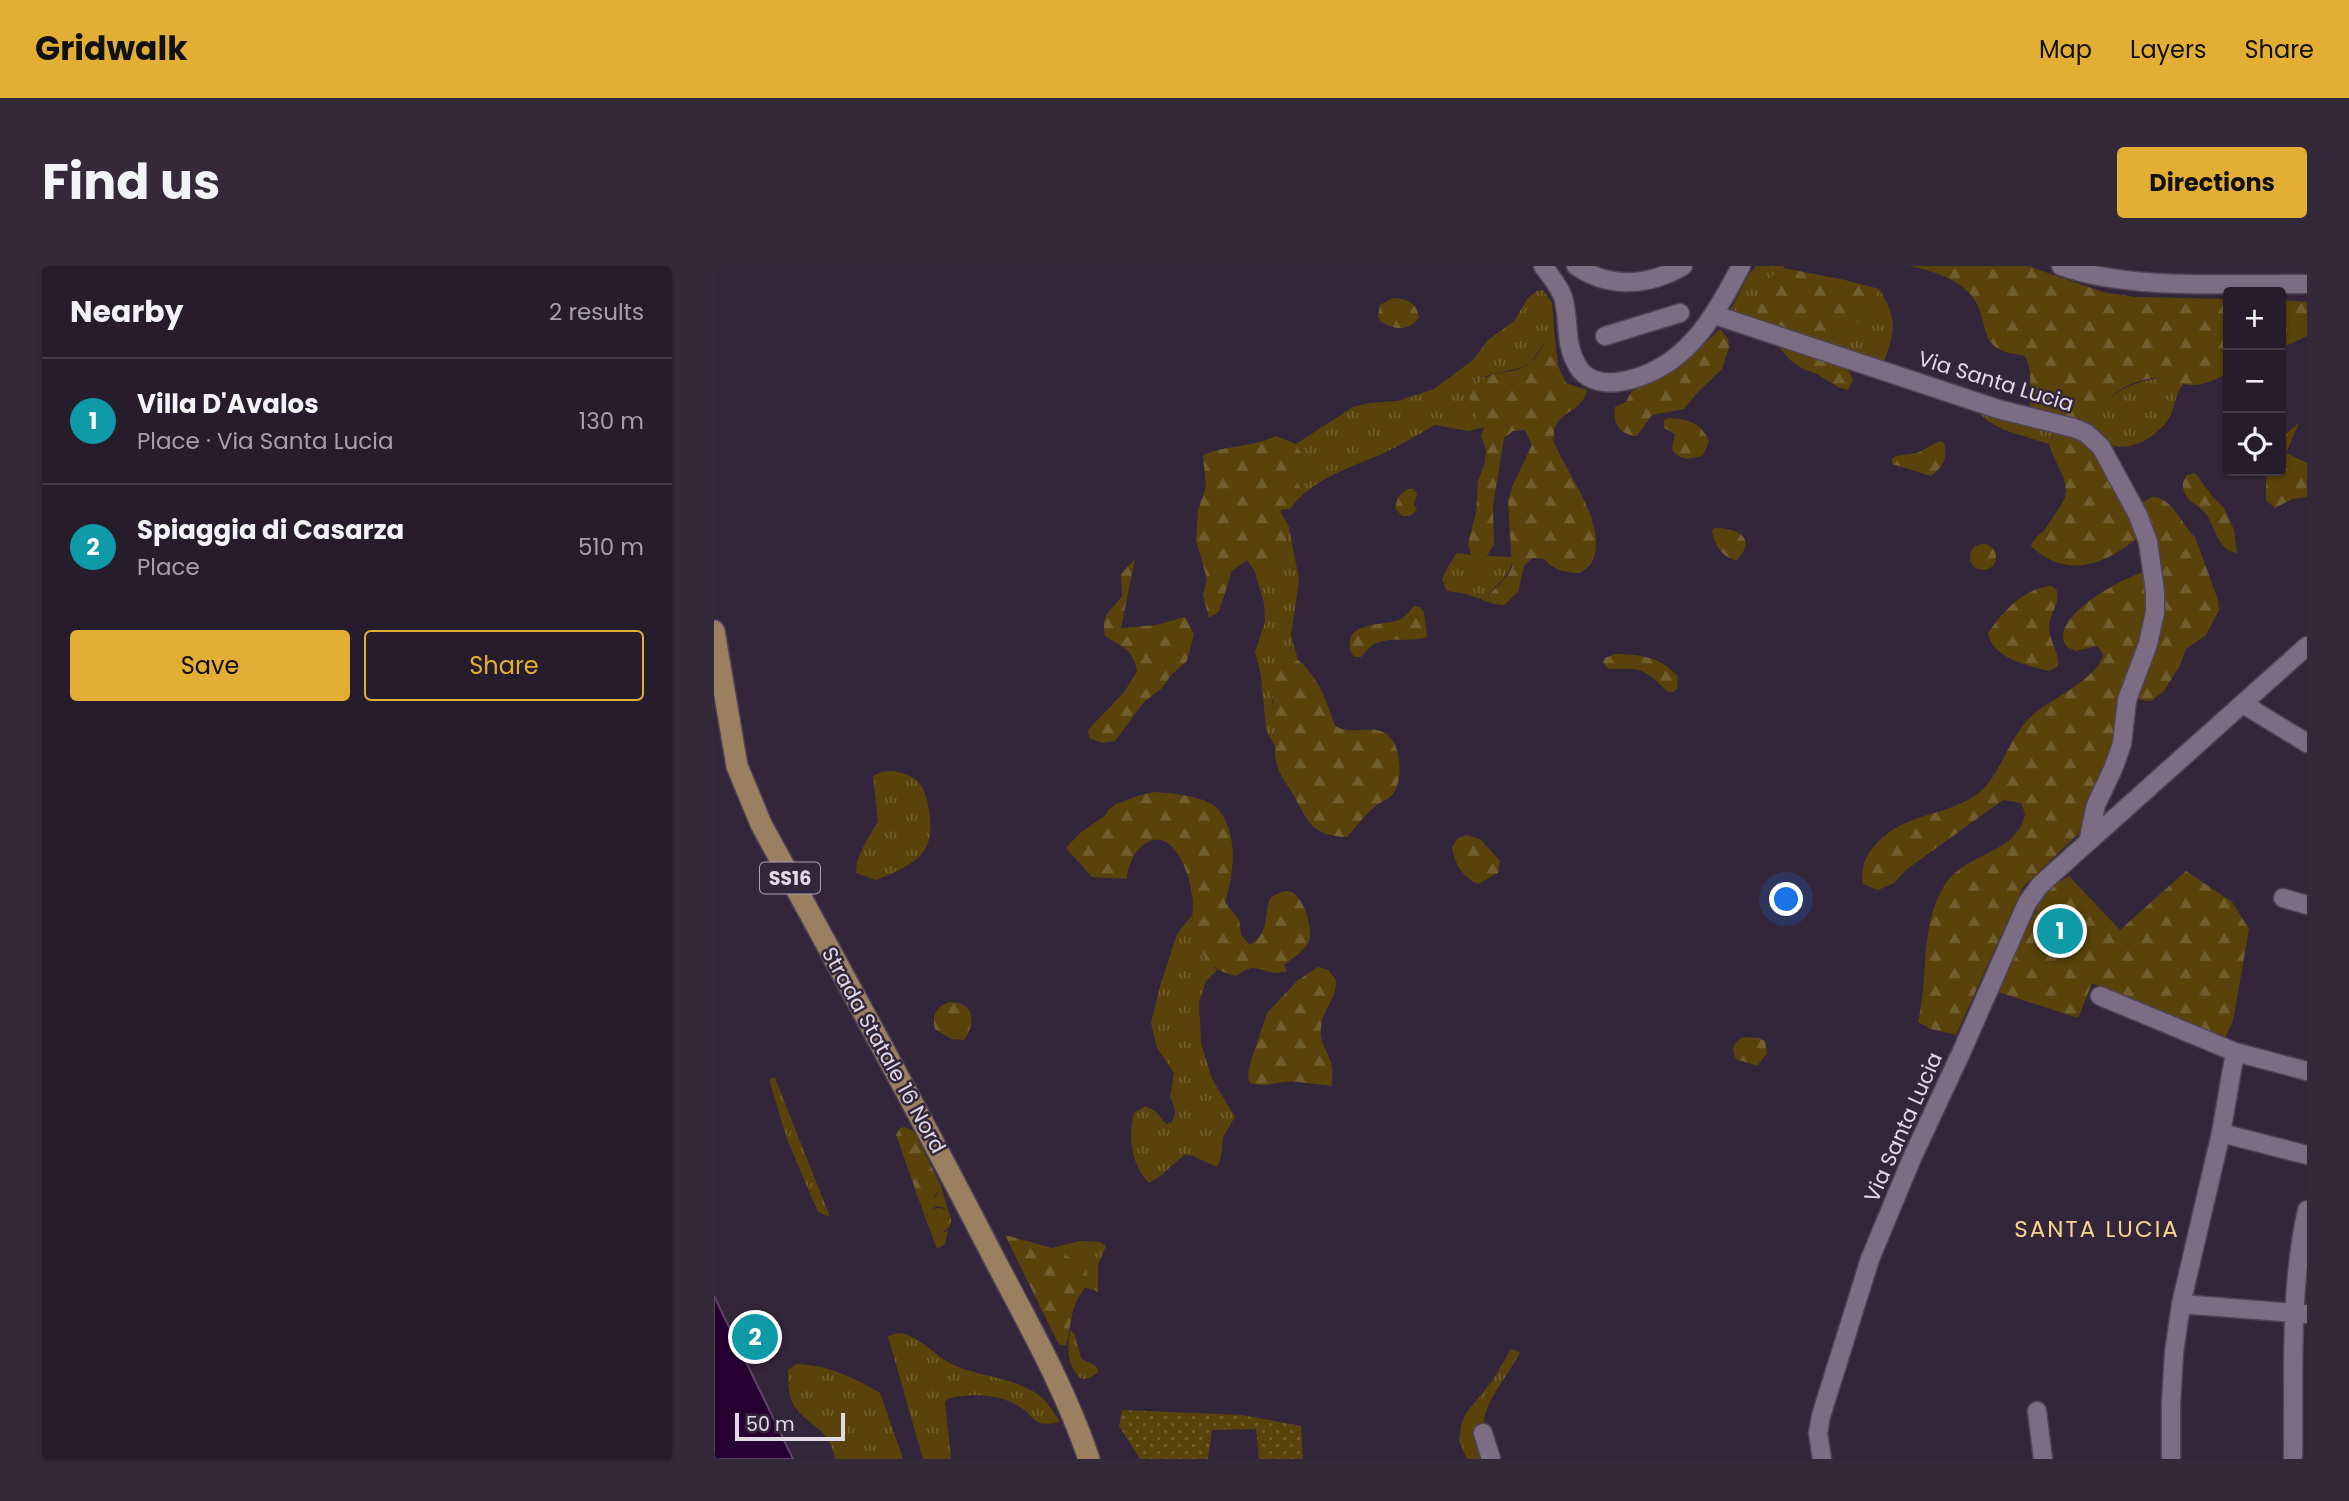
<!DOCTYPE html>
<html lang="en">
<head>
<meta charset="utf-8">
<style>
	body { margin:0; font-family:Poppins,sans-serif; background:#332938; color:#f1f3f6 }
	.controls { position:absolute; right:21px; top:21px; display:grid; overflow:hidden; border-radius:7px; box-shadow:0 2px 5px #0004 }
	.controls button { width:63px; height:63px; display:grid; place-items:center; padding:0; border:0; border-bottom:2px solid #433a48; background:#271c2c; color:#f1f3f6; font:35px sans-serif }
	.scale { position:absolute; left:21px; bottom:18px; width:110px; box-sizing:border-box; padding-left:7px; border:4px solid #e2d9e6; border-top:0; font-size:19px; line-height:24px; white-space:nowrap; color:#e2d9e6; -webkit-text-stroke:5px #34263a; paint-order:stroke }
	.you { position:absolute; left:1073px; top:634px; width:24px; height:24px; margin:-18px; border:5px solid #fff; border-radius:50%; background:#1a73e8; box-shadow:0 0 0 10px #1a73e833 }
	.badge { display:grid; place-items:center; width:46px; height:46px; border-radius:50%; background:#e3ae34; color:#fff; font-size:23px; font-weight:700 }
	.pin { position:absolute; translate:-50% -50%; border:4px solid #fff; box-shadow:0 2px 7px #0006 }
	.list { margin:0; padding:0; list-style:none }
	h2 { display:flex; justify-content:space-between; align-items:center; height:91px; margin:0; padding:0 28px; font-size:30px }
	h2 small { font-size:23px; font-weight:400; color:#a4a1a9 }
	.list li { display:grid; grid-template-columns:46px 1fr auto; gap:21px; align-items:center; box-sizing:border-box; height:126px; padding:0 28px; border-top:2px solid #433a48 }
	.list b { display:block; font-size:26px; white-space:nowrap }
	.list p { margin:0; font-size:23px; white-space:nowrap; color:#a4a1a9 }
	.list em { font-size:23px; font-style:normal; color:#a4a1a9 }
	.actions { display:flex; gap:14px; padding:21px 28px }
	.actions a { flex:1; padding:16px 0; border:2px solid #e3ae34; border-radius:7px; text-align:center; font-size:24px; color:#e3ae34 }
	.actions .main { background:#e3ae34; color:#111 }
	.icon { flex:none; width:38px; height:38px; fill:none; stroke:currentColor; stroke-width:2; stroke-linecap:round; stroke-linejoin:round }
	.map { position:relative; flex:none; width:1593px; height:1193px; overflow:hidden; border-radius:7px }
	header { display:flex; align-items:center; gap:42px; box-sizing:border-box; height:98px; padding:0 35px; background:#e3ae34; color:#111 }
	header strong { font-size:33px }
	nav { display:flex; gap:38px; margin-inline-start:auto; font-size:24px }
	.intro { display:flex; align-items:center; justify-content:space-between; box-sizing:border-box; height:168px; padding:0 42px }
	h1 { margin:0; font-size:49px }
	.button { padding:18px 32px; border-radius:7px; background:#e3ae34; color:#111; font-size:24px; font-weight:700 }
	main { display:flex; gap:42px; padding:0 42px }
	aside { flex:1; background:#271c2c; border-radius:7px; box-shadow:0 2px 5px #0004 }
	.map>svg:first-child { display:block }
	.grass { fill:url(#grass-tufts) }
	.forest { fill:url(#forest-firs) }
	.garden { fill:url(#garden-dots) }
	.water { fill:#260132; stroke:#5e4268; stroke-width:2 }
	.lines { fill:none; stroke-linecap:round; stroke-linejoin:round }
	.minor-casing { stroke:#4f4454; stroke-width:21 }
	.major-casing { stroke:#4f4454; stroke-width:24 }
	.minor { stroke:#7d6d84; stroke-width:18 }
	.major { stroke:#9a8060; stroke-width:21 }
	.labels { text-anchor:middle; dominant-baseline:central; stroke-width:5; stroke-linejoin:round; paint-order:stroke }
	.shield { fill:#34263a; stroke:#aea3b2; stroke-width:2 }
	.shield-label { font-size:19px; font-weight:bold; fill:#e2d9e6 }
	.street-label { font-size:21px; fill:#e2d9e6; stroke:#34263a }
	.neighbourhood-label { font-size:23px; letter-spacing:2px; fill:#f9d58c; stroke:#34263a }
</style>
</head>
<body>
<header>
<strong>Gridwalk</strong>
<nav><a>Map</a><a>Layers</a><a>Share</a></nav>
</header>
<div class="intro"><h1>Find us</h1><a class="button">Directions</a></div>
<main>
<aside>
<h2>Nearby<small>2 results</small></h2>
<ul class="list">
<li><span class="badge" style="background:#0f9aa8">1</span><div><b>Villa D'Avalos</b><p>Place · Via Santa Lucia</p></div><em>130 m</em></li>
<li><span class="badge" style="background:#0f9aa8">2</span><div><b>Spiaggia di Casarza</b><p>Place</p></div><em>510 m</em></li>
</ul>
<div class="actions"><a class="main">Save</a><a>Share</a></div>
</aside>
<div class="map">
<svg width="1593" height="1193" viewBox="0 0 1593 1193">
	<defs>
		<pattern id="grass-tufts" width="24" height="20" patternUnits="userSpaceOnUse" patternTransform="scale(1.75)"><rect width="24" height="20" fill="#5a430a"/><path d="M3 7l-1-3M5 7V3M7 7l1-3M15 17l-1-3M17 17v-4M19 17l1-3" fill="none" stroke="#715e2e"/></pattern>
		<pattern id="forest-firs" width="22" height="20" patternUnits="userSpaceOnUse" patternTransform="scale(1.75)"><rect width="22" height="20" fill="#5a430a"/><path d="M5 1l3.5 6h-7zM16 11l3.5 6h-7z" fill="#715e2e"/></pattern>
		<pattern id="garden-dots" width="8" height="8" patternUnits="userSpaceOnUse" patternTransform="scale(1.75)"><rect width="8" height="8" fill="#5a430a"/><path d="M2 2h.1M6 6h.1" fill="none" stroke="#715e2e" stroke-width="1.8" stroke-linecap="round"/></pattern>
	</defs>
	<rect width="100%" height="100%" fill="#34263a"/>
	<path class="grass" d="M1042 0H1071C1055 13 1041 32 1043 54L1016 45 1034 10Z
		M1165 23C1185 54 1180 66 1169 99L1105 78 1130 67 1148 52Z
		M829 24 838 37 840 64 817 96 809 101 772 110 762 152 770 161 755 165 721 159C704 168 689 178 672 186 639 201 612 207 584 233L586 221 582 214 587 187 582 178 639 141 656 137 683 135 720 123 759 94 774 74 800 55 814 32 823 25Z
		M1448 112 1470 117C1461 127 1462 137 1457 148 1448 168 1418 187 1396 179 1387 175 1378 163 1371 156 1392 131 1414 115 1448 112Z
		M1268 145 1353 166 1339 171 1335 178C1316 171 1277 164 1266 147Z
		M575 261 585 314 577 369 584 394 571 397 558 435 562 456 561 480 552 464 547 409 541 386 551 356 550 337 541 306 557 299 571 289Z
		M743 287 757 289 764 295 773 290 799 291C797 311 784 315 774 330L780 338 753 328 733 325 728 313 736 297Z
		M177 505C187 506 199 509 206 518 216 532 220 567 212 582 203 598 177 608 162 614L142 607 143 595 149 581 164 555 159 510 167 506Z
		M478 649C477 669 489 690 503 704L492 715 485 737 487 777 498 813 521 851 509 871 507 891 503 901 479 890 470 889 445 911 435 917C417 899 414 871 420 847L431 840 441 845 452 858 457 857C464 847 461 841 456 831L460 807 443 782 437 757 446 720 463 668Z
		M57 812H61L116 951 104 946 73 873 56 817Z
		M227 920 235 948C232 942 228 940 221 941L213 950 216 962 230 966 234 964 231 978 223 983 205 934 222 930Z
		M365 975 386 976 392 980 384 999V1026L371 1021 374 1017 345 984 338 982Z
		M357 1064 361 1069 367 1092C373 1097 384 1097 384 1106L376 1112 368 1113C353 1102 352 1079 357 1064Z
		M184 1067C206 1069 221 1091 240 1099 266 1111 297 1111 322 1127 333 1135 339 1145 346 1156 315 1163 324 1149 299 1137 280 1128 253 1127 233 1133L231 1137 237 1193H209L174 1070Z
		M797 1083 806 1086C794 1111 772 1131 769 1160 768 1170 772 1183 774 1193H753L745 1175 747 1159 752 1147 779 1114Z
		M82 1098C114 1099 139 1111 166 1127L189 1193H121C116 1164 102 1164 85 1146 74 1135 74 1118 74 1104Z"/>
	<path class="forest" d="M1196 0H1314L1389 26 1421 31 1514 33V107C1503 113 1491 119 1478 119 1467 119 1456 112 1445 112 1414 112 1390 134 1371 156L1317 146C1313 129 1322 102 1309 89 1257 85 1280 54 1256 28 1241 11 1217 5 1196 0Z
		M1069 2 1131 14 1165 23 1148 52 1138 63 1105 78 1043 54C1041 32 1051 13 1069 2Z
		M679 32C693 33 703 36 705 52 694 66 680 64 666 55L664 50 666 39Z
		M1567 34 1593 36V70L1567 82Z
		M1006 63 1014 73 1015 81 1008 103 984 126 970 143 938 149 923 170C906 169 898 158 901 141L912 136 917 126 948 109 979 89Z
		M840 64 844 100 852 117 873 124C866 152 836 142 840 177 854 209 895 261 878 296 876 300 870 304 866 307 852 307 839 304 830 293L818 292 810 300 804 326 790 339 780 338 774 330 794 309 798 301 794 235 798 221 818 179 811 164 799 165 790 172 779 240 780 278 773 290 764 295 757 289 754 278 762 247 764 215 771 196 772 184 767 170 770 161 762 152 755 129C776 96 796 114 817 96 827 87 831 74 840 64Z
		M1059 74 1125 97 1136 107 1139 114 1134 124 1124 121 1103 108 1087 102 1075 93Z
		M954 152C973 153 987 156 995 175L989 189C978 194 966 195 958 184L961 168 950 162V154Z
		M1585 157 1572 187 1593 197V231L1578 233 1561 242 1552 234V213L1555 205H1567V172Z
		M1346 167 1363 170 1392 198 1427 269C1393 298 1354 315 1317 280 1320 270 1329 268 1334 259 1338 252 1349 238 1351 231 1356 214 1339 195 1335 178L1339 172Z
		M562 170 582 178 587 187 582 214 586 221 584 233 576 243 566 244 575 261 571 289 557 299 541 306 533 294 518 305 505 345 495 352 489 329 493 313 482 274 484 244 492 221 489 189C513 179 540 181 562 170Z
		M1226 175 1230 177C1234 192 1229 201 1217 210L1178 198V193L1182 190 1203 187Z
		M1481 207 1499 231 1510 242 1520 264 1523 287C1504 285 1501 260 1492 248 1486 240 1475 236 1471 228 1469 224 1469 220 1469 216L1473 209Z
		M693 223H699L703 227 700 238 703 244 696 250H688L681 242 684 231Z
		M1438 231C1459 231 1467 259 1481 271L1504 334 1505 344 1492 369 1472 383 1465 401 1450 425 1437 435 1427 434 1422 428 1445 368 1448 340 1426 238Z
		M1001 262C1022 262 1044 271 1023 294 1009 293 999 277 998 264Z
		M1256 291a13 13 0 1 1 26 0a13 13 0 1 1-26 0Z
		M421 293 407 362 442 359 471 351 480 368 473 395 457 409 448 422 430 436 401 475 389 477 375 472 374 464 411 425 423 405C419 382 409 382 391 370 387 346 396 347 408 330L407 308Z
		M1433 305 1436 333 1404 476 1377 532 1364 568 1309 621 1242 769 1217 763 1204 756C1215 711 1205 661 1230 620 1249 589 1290 589 1306 562 1308 558 1310 552 1311 547L1307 537 1289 534 1193 603 1180 617 1164 624 1149 618C1146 603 1151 591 1161 579 1193 544 1233 552 1266 526 1288 507 1296 467 1321 447 1338 433 1387 410 1389 388L1383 380 1362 385 1353 381C1351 378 1349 375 1349 371 1349 344 1410 311 1433 305Z
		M1337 320 1342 323C1348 338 1335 346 1335 361 1335 375 1345 384 1344 400L1335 405C1313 399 1279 393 1274 367 1289 345 1310 322 1337 320Z
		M700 340 706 341 710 346 713 371C696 377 676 370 660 378 655 381 651 387 647 391H641L637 387C628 353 670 361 687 353 692 350 697 344 700 340Z
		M901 388C925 388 948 391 964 411L963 423 959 426H954C929 402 930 402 894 403L889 396 891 392Z
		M584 394C604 410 613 436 621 460 640 470 652 459 669 466 688 474 691 516 677 530 672 535 664 537 659 542 650 550 642 561 633 571 598 570 594 556 579 528 573 518 564 507 562 495 560 483 562 470 561 457 560 429 552 423 571 397Z
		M440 526C457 527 491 530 503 542 525 566 520 608 511 636L525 654 527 669 536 679C558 664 548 651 557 631 561 629 568 625 573 625 589 625 600 664 595 676 590 686 578 692 570 699L573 705C549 713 544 691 523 710 504 707 491 695 482 678 474 662 481 646 478 629 475 601 452 548 421 588 416 595 414 605 412 613L378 611 352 582 366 567 392 549 394 544 402 538 427 529Z
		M752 569 766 573 786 595 784 607 764 618C748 610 742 600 738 582L743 573Z
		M1472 605 1518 636 1535 663 1519 755 1511 772 1378 717 1364 752 1284 726 1310 668 1332 624 1355 610 1406 664Z
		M604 701 614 704 622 714C623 734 608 743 607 761 605 775 613 784 617 797 619 804 618 812 618 820 606 819 596 817 584 816 567 813 551 824 535 816L534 808 537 795 553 747 583 715Z
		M236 736C261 736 262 757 250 774L237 773 221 763C217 749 223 740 236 736Z
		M1030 771 1045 772 1051 775 1053 787 1043 800 1022 793C1017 782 1019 776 1030 771Z
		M191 861 200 865 227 920C222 930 217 934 205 934L182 869 186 862Z
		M213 954a12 12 0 1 1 24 0a12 12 0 1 1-24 0Z
		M291 969 345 984 372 1003 374 1017C371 1022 367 1027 364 1032 356 1046 357 1064 352 1079H346L343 1075Z"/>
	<path class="garden" d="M408 1144 528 1149 587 1160 589 1193H545L542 1163 498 1164 494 1193H426L405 1160Z"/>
	<path class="water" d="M0 1030 79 1193H0Z"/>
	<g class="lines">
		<g class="minor-casing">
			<path id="minor" d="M829 0C836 9 845 20 849 31 856 54 850 77 863 99 871 114 888 118 904 116 970 106 999 53 1027 0
				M862 0C896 23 935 20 969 0
				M1347 0C1418 25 1518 17 1593 18
				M1001 49 1284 143 1360 162 1372 167 1387 181 1424 249 1434 276 1441 325V346L1434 378 1413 434 1408 478 1399 503 1382 539 1374 576
				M891 70 966 47
				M1529 438 1593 477
				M1569 632 1593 639
				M1386 730 1521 786 1593 805
				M1507 867 1593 889
				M1467 1038 1593 1048
				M1323 1145 1329 1193
				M769 1167 777 1193
				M1108 1193 1104 1167 1107 1150 1156 993 1198 892 1247 787 1313 637 1326 619 1593 380
				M1457 1193V1138L1460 1087 1467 1038 1507 867 1521 786
				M1579 1193C1580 1111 1575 1024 1593 944"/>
		</g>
		<g class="major-casing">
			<path id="major" d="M0 365 23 500 47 558C122 696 198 833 270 973 307 1045 349 1116 375 1193"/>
		</g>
		<use href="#minor" class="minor"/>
		<use href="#major" class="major"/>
	</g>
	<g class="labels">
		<rect class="shield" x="46" y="596.5" width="60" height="31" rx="5"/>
		<g class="shield-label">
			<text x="76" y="612">SS16</text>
		</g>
		<g class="street-label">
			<text transform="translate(1282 115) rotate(17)">Via Santa Lucia</text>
			<text transform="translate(170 784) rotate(61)">Strada Statale 16 Nord</text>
			<text transform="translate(1189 861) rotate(-66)">Via Santa Lucia</text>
		</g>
		<g class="neighbourhood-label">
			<text x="1383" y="963">SANTA LUCIA</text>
		</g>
	</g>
</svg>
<div class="controls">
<button>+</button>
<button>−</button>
<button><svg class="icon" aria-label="locate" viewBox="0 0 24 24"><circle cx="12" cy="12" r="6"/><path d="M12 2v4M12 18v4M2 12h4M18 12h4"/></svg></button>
</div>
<div class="scale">50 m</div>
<div class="you"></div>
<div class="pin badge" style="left:1346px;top:665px;background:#0f9aa8">1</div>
<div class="pin badge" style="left:41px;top:1071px;background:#0f9aa8">2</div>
</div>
</main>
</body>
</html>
